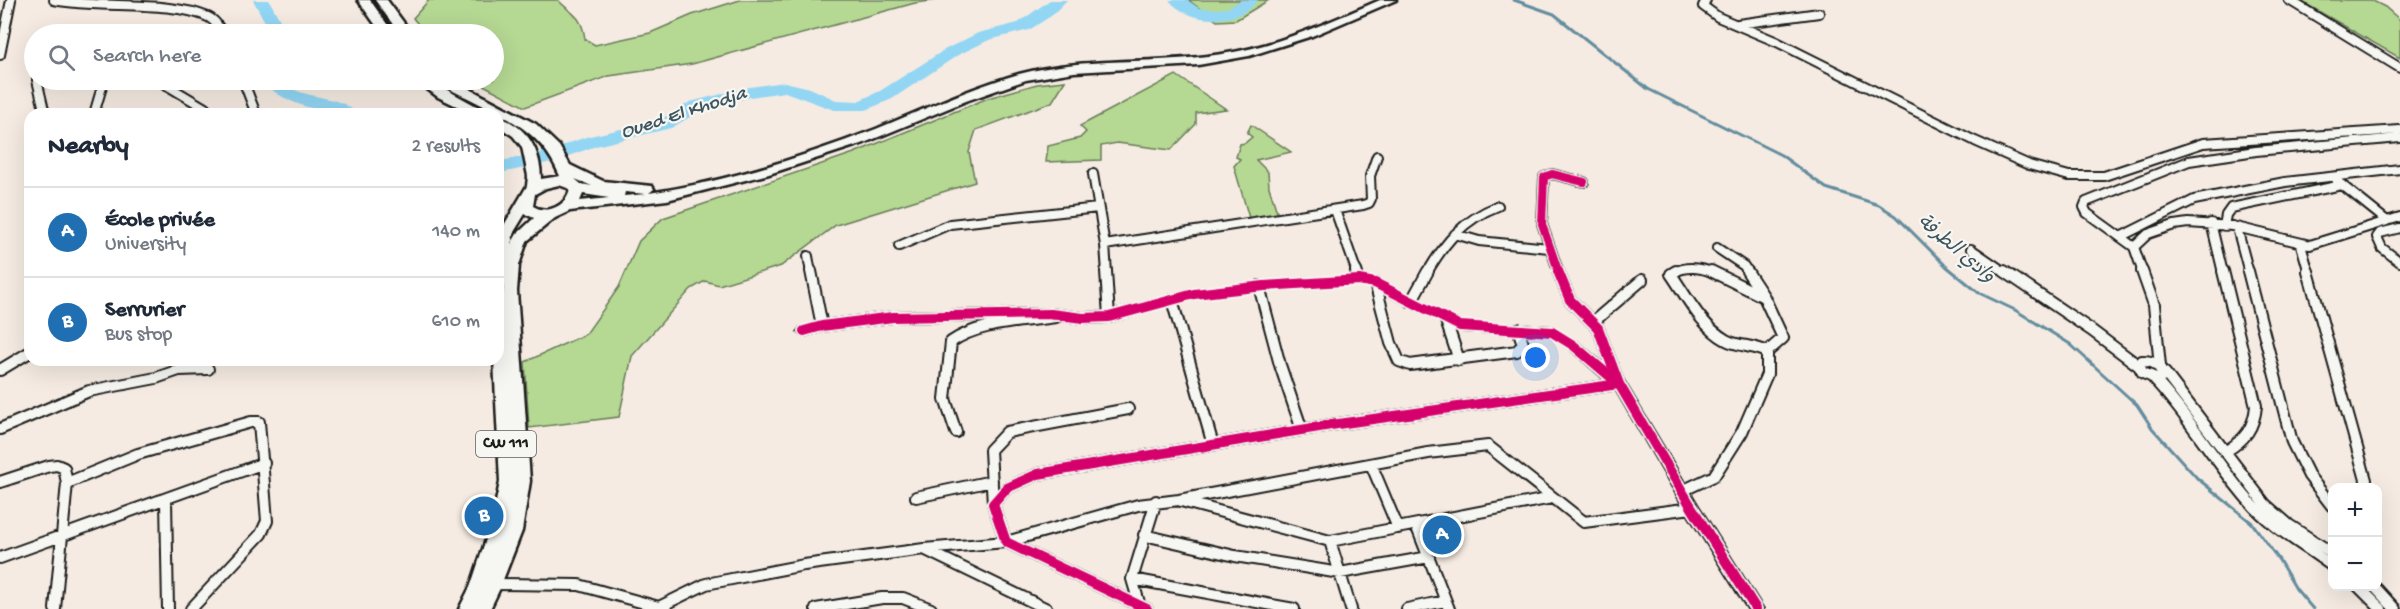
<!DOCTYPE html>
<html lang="en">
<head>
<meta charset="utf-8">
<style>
	body { margin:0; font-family:"Gochi Hand","Playpen Sans Arabic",sans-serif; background:#f2f2f3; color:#1f2937 }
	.controls { position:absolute; right:18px; bottom:18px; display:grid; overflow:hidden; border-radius:12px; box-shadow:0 6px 24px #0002 }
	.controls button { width:54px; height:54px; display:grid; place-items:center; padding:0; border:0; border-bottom:2px solid #e0e1e3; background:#fff; color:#1f2937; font:30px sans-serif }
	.you { position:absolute; left:1536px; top:358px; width:21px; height:21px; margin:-15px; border:4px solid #fff; border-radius:50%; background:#1a73e8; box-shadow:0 0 0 9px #1a73e833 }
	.badge { display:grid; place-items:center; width:39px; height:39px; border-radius:50%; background:#1f6fb2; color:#fff; font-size:20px; font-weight:700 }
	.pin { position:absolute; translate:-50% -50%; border:3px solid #fff; box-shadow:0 2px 6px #0006 }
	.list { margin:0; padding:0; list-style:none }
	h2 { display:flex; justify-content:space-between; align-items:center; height:78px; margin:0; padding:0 24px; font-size:26px }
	h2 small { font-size:20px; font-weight:400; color:#747a83 }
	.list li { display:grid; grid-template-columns:39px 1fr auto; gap:18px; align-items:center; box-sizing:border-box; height:90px; padding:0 24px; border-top:2px solid #e0e1e3 }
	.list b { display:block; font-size:22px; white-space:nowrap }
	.list p { margin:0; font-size:20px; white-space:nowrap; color:#747a83 }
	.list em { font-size:20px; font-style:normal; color:#747a83 }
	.icon { flex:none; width:33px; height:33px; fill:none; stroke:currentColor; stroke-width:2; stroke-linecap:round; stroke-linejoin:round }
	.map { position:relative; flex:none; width:2400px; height:609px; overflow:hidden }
	.search { position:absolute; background:#fff; box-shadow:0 6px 24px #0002; left:24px; top:24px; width:480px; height:66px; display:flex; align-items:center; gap:15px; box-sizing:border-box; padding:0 21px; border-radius:33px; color:#747a83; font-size:22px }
	.panel { position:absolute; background:#fff; box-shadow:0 6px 24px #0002; left:24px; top:108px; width:480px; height:258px; border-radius:18px }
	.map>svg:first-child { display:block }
	.green { fill:#b5d893; stroke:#687a58; stroke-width:1.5 }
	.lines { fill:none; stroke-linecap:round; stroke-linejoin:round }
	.stream { stroke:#638c9e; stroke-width:3 }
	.river { fill:#92d6f4; fill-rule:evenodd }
	.minor-far1-casing { stroke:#1c1c1c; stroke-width:12 }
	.minor-casing { stroke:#1c1c1c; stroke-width:14 }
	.tertiary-casing { stroke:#1c1c1c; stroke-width:4 }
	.primary-casing { stroke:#1c1c1c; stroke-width:5 }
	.trunk-casing { stroke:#1c1c1c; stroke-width:5 }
	.minor-far1 { stroke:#f6f6f2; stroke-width:8 }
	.minor { stroke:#f6f6f2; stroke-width:10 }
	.tertiary { fill:#f6f6f2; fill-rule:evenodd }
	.primary { fill:#f6f6f2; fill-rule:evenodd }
	.trunk { fill:#f6f6f2; fill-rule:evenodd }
	.cycleway-far1-casing { stroke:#f6f6f2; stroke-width:11 }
	.cycleway-casing { stroke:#f6f6f2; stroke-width:14 }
	.cycleway-far1 { stroke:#d6006c; stroke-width:8 }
	.cycleway { stroke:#d6006c; stroke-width:10 }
	.labels { text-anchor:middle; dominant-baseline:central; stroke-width:4.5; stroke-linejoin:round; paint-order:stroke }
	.shield { fill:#f6f6f2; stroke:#5d5d5c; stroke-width:1.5 }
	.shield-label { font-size:16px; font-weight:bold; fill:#1c1c1c }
	.water-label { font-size:20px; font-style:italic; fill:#3f545d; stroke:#f6f6f2 }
</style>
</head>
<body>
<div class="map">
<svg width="2400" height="609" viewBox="0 0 2400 609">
	<rect width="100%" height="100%" fill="#f5ebe2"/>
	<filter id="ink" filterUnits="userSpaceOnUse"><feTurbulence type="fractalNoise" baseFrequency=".0167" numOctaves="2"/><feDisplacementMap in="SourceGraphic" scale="12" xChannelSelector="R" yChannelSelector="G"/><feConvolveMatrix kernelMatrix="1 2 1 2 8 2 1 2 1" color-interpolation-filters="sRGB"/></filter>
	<g filter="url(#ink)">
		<path class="green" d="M429 0H558C572 15 582 15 585 39L595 45 650 33 692 15 740 0H939L915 3 692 64 609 76 525 107 474 80H494V34H426L413 18Z
			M1188 0H1269L1236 20 1217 21Z
			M2299 0H2371L2385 7 2400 20V58Z
			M1176 75 1226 109 1196 113V124L1171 150 1117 143 1101 146V160L1046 162 1048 146 1080 138 1086 132 1080 126Z
			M1065 81 1052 102 976 130 969 152 975 182 836 225 781 266 719 285 705 281 691 289 632 356 619 417 529 428 525 362 586 334 619 287 639 241 663 218 854 153 988 98 1037 84Z
			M1251 125 1291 152 1256 160 1268 172 1269 187 1278 215 1249 218 1234 166 1240 159 1236 157 1240 144 1245 143 1252 137 1247 133Z"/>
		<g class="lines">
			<path class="stream" d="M1514 0 1554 14 1648 89 1781 155 1826 188 1879 205 1896 216 1946 266 1979 293 2015 310 2070 344 2137 405 2152 428 2197 478 2252 523 2279 560 2296 589 2313 609"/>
			<path class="river" d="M253 0H269L281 22 284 34H268L265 22Z
				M1050 0H1067L1051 16 1029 30 989 40 958 55 892 99 866 110H834L785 92 750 97 702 110 671 128 596 146 552 162 506 172 498 171V159L506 160 548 151 586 137 660 120 690 102 750 87 785 82 810 88 836 100 858 101 880 91 946 49 978 33 1018 23Z
				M1169 0H1187L1199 8 1216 9 1227 8 1241 0H1258C1239 26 1189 25 1169 0Z
				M263 80H280C299 101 342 93 356 114 328 114 280 105 263 80Z"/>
			<g class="minor-far1-casing">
				<path id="minor-far1" d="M54 0C99 9 169 0 208 17 215 20 219 27 223 34
					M1706 0 1703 6 1718 17 1777 42 1975 141 2029 165 2069 176H2104L2203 143 2400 130
					M2289 0 2400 68
					M1738 24 1819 13
					M0 55 11 0
					M37 80 45 114
					M158 80 215 114
					M243 80 256 114
					M94 114 104 80
					M1093 174 1105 245 1107 273
					M2337 181 2387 221
					M1335 210 1357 273
					M2211 223 2223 273
					M2224 226 2226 215 2231 208 2342 185
					M2237 228 2249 273
					M2400 228 2380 233 2377 237 2382 248 2400 262
					M1455 234 1479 241 1549 248
					M2120 237 2194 200 2285 182 2400 169
					M1105 245 1363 205 1369 203 1371 199 1370 176 1377 156
					M2301 245 2309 273
					M899 246 950 224 1098 208
					M2134 247 2148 234 2174 225 2188 223 2232 226 2310 245 2400 217
					M1717 248 1744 266 1748 273
					M1971 249 2006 273
					M808 256 811 273
					M1427 273C1445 242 1464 219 1498 206
					M1559 273 1542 224 1544 177 1552 174 1584 182
					M1673 273C1687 265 1701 268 1715 273
					M2143 273 2134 247 2087 213 2084 207 2086 202 2189 161 2256 151 2400 138"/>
			</g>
			<g class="minor-casing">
				<path id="minor" d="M811 271 822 326
					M1106 271 1109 317
					M1356 271 1359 280
					M1676 271 1671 274C1687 297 1701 326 1726 340 1739 347 1754 345 1767 352V374L1742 432 1714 476 1682 491
					M1711 271 1764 297
					M1747 271 1764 297 1783 338 1767 352
					M2004 271 2091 330 2139 366
					M2142 271 2154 305 2160 366
					M2223 271 2256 406C2254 428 2245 440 2226 451
					M2248 271 2292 442 2309 476 2332 506
					M2308 271 2366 480 2365 488
					M1375 283 1391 343 1399 361 1410 365 1517 351 1523 344 1518 329
					M1259 286 1280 365 1302 430
					M1172 300 1213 445
					M1411 302 1428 271
					M1446 321 1459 360
					M1593 322 1642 280
					M2142 361C2155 361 2159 365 2164 376L2158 379 2143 373 2139 366Z
					M0 370 30 352
					M2165 373 2265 504 2289 525 2332 553
					M2153 378C2189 416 2215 462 2249 501 2272 528 2304 545 2332 566
					M0 429 89 391 156 378 179 370 208 369
					M956 432 945 399 951 342C979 322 1023 322 1056 317
					M1371 464 1398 528
					M0 482 49 466 57 465 64 468 67 483 55 609
					M67 483 138 454 251 422H259L267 521 261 534 191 609
					M916 497 992 481
					M166 500 168 609
					M1181 501 1330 541 1552 498
					M993 504 990 450 1007 432 1128 409
					M1416 525 1449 609
					M1144 535 1235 556 1340 573 1429 557
					M1330 541 1351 609
					M926 550 1047 609
					M0 558 264 463
					M1132 579 1294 609
					M492 584 579 585 666 609
					M2358 586 2381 609
					M2374 586 2395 609
					M661 606 706 584 804 565 924 549 1006 542 1138 505 1179 500 1428 453 1488 446 1584 522 1692 508
					M1140 606 1132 579 1156 501
					M816 609 882 598H903L931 609
					M1147 609 1006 542 993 504 1007 488 1038 474 1331 425 1619 384 1598 328 1570 300 1558 271
					M1407 609 1445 601"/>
			</g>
			<g class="tertiary-casing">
				<path id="tertiary" d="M1359 276 1379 280 1462 322 1552 327 1577 342 1623 380 1697 504 1763 609H1748L1687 512 1615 388 1569 348 1550 336 1460 331 1372 287 1359 284 1264 290 1194 298 1109 322 1083 323 1051 319 893 322 822 331 804 336 800 334 798 331 800 328 822 321 893 312 1051 309 1083 313 1109 312 1194 290 1264 282Z"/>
			</g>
			<g class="primary-casing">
				<path id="primary" d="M493 576 499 578 502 584 490 609H459L474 579 480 577 486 579Z"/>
			</g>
			<g class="trunk-casing">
				<path id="trunk" d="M358 0H370L394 34H382Z
					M375 0H387L412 34H400Z
					M1380 0H1396L1312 36 1249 56 1198 65 1074 72 1026 80 966 101 864 143 769 174 667 200 570 211 555 218 527 241 519 265 517 291 530 481 522 531 499 590 493 592 487 590 480 593 474 591 471 585 492 521 500 482 494 360H498V294L503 296 504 268 498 271 500 232 527 186 528 176 522 147 513 136 498 126V117C527 125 541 151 541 179L560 176C541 130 507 118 466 97 457 93 444 87 439 80H453L536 124 559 146 570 165 603 181 652 186 654 189 649 193C726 182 803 157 876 129 923 110 970 88 1019 74 1086 56 1155 65 1222 54 1277 46 1329 22 1380 0ZM575 179 592 186 581 184ZM559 185 570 189C567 206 547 215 533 206L535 194 546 188ZM625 192 646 194 624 196ZM583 194 609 198 580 201ZM525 214 534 218 517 234 511 244 514 232Z
					M415 80H429L491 114H473L438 97Z"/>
			</g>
			<use href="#minor-far1" class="minor-far1"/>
			<use href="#minor" class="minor"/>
			<use href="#tertiary" class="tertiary"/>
			<use href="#primary" class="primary"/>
			<use href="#trunk" class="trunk"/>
			<g class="cycleway-far1-casing">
				<path id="cycleway-far1" d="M1559 273 1542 224 1544 177 1552 174 1584 182"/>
			</g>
			<g class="cycleway-casing">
				<path id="cycleway" d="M804 331 822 326 893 317 1051 314 1083 318 1109 317 1194 294 1264 286 1359 280 1375 283 1460 326 1552 332 1573 345 1619 384 1692 508 1756 609
					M1147 609 1006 542 993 504 1007 488 1038 474 1331 425 1619 384 1598 328 1570 300 1558 271"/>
			</g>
			<use href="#cycleway-far1" class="cycleway-far1"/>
			<use href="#cycleway" class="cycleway"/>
		</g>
	</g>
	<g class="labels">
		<rect class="shield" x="476" y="431" width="60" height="26" rx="4.5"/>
		<g class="shield-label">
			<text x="506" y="444">CW 111</text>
		</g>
		<g class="water-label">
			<text transform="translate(684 114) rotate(-18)">Oued El Khodja</text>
			<text transform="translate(1955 250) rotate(40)">وادي الطرفة</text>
		</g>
	</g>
</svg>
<div class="controls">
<button>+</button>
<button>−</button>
</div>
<div class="you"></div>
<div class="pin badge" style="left:1442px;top:535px">A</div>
<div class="pin badge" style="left:484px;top:516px">B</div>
<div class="search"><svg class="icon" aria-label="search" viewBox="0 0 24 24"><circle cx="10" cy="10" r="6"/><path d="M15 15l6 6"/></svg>Search here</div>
<section class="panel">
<h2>Nearby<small>2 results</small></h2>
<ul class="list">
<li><span class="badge">A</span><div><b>École privée</b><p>University</p></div><em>140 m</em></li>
<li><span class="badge">B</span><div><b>Serrurier</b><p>Bus stop</p></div><em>610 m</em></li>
</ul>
</section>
</div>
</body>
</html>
